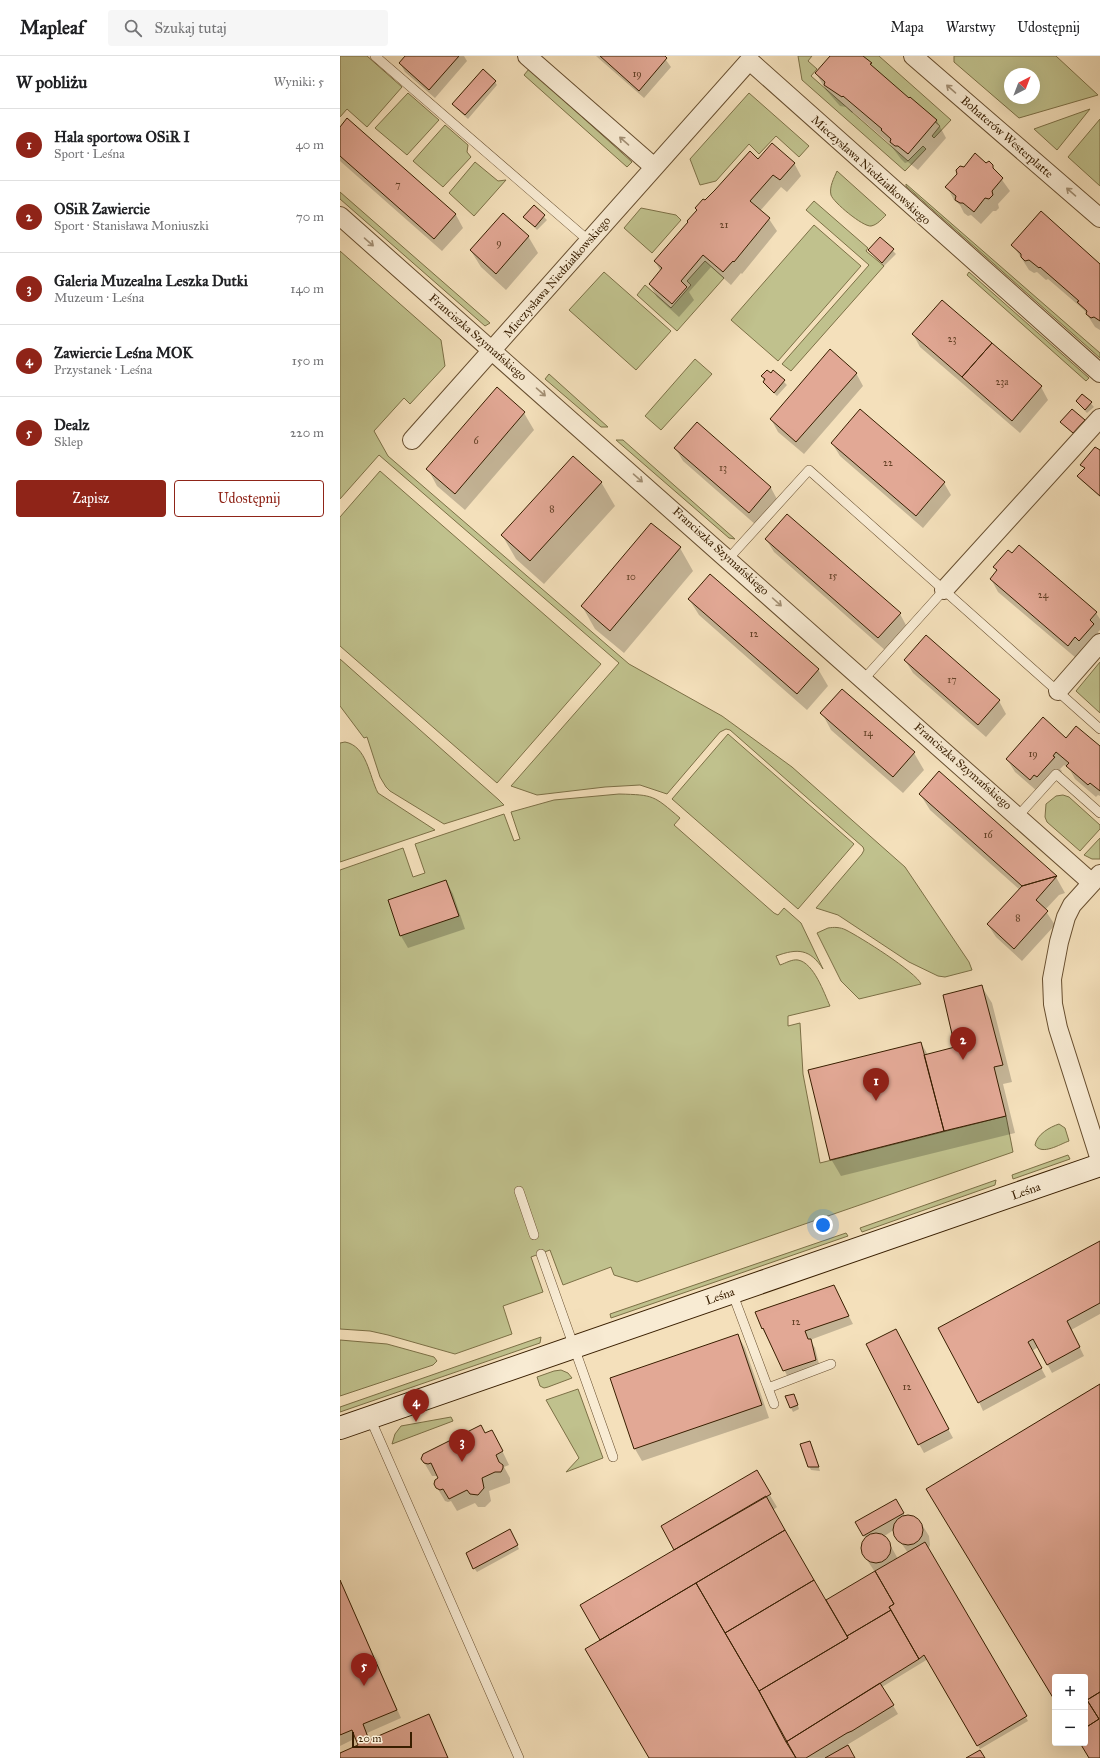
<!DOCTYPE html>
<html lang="pl">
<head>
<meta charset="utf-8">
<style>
	body { margin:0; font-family:"IM FELL Great Primer",serif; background:#f6f6f6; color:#202124 }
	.controls { position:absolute; right:12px; bottom:12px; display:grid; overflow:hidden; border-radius:4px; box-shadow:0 4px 16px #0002 }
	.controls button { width:36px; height:36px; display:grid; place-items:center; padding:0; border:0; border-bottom:1px solid #e0e0e0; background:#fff; color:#202124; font:20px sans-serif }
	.compass { position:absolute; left:664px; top:12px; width:36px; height:36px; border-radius:50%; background:#fff; box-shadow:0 4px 16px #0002; rotate:42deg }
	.scale { position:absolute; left:12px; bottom:10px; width:60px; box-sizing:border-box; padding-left:4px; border:2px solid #381e00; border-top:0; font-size:11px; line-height:14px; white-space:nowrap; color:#381e00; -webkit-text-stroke:3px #f8ebd3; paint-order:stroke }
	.you { position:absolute; left:483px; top:1169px; width:14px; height:14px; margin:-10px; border:3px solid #fff; border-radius:50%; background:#1a73e8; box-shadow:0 0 0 6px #1a73e833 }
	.badge { display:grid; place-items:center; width:26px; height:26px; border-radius:50%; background:#8f2418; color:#fff; font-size:13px; font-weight:700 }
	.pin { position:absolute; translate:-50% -33px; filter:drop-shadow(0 1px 2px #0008) }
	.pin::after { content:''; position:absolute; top:21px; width:14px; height:12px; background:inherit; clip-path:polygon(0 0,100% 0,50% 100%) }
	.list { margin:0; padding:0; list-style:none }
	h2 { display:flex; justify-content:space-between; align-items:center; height:52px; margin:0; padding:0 16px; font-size:17px }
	h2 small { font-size:13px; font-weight:400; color:#757577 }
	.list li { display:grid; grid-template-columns:26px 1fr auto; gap:12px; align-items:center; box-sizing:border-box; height:72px; padding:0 16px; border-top:1px solid #e0e0e0 }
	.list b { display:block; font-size:15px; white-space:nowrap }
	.list p { margin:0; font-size:13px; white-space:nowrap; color:#757577 }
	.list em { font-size:13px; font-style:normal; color:#757577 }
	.actions { display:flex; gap:8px; padding:12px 16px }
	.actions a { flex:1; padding:9px 0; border:1px solid #8f2418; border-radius:4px; text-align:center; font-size:14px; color:#8f2418 }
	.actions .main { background:#8f2418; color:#fff }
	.icon { flex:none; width:22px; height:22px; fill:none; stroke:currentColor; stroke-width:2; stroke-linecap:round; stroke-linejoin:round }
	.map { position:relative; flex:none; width:760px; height:1702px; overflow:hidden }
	header { display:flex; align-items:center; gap:24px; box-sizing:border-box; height:56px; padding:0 20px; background:#fff; border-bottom:1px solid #e0e0e0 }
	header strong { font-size:19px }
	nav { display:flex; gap:22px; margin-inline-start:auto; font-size:14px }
	.search { width:280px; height:36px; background:#f6f6f6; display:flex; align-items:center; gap:10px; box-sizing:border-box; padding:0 14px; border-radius:4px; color:#757577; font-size:15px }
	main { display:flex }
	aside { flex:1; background:#fff }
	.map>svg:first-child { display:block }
	.green { fill:#c0c18d; stroke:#7c7046; fill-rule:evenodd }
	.shadow { fill:#0003; fill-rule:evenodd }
	.building { fill:#e2a895; stroke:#381e00 }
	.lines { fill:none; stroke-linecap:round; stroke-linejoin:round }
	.lane-casing { stroke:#674e2f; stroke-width:10 }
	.street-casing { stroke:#674e2f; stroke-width:20 }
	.secondary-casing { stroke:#381e00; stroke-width:24 }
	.lane { stroke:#f8ebd3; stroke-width:9 }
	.street { stroke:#f8ebd3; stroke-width:18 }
	.secondary { stroke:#f8ebd3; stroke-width:22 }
	.oneway { stroke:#a28f74 }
	.labels { text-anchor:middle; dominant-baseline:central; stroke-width:3; stroke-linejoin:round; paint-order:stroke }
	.number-label { font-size:10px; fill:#624025 }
	.street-label { font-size:12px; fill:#381e00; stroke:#f8ebd3 }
</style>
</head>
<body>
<header>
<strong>Mapleaf</strong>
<div class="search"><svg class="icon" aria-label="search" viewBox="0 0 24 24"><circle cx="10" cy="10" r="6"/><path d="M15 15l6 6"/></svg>Szukaj tutaj</div>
<nav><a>Mapa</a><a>Warstwy</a><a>Udostępnij</a></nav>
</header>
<main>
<aside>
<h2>W pobliżu<small>Wyniki: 5</small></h2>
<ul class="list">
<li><span class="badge">1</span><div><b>Hala sportowa OSiR I</b><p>Sport · Leśna</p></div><em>40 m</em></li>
<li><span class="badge">2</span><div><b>OSiR Zawiercie</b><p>Sport · Stanisława Moniuszki</p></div><em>70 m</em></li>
<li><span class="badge">3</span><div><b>Galeria Muzealna Leszka Dutki</b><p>Muzeum · Leśna</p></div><em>140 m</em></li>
<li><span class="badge">4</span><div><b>Zawiercie Leśna MOK</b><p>Przystanek · Leśna</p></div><em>150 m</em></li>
<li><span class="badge">5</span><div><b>Dealz</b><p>Sklep</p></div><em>220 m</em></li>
</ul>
<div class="actions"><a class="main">Zapisz</a><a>Udostępnij</a></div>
</aside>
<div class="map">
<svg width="760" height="1702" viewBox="0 0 760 1702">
	<rect width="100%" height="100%" fill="#f4e0bb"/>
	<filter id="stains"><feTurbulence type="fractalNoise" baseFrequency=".005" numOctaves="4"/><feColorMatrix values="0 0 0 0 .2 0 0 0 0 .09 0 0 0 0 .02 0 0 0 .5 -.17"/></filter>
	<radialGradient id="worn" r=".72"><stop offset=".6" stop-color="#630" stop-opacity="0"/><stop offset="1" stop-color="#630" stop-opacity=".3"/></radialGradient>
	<path class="green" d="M0 0H27L62 31 27 71 7 53 0 61Z
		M458 0H472L468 5 477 13 471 20 568 105 583 90 586 93 565 115 462 24Z
		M519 0H539L611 64 594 82 592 80 600 70Z
		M614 0H716L758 39 679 62 614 6ZM670 18H694V42H670Z
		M189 13 292 106 287 111 184 19Z
		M68 37 99 64 67 99 35 72Z
		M409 37 469 90 459 101 436 80 419 98 409 88 376 125 360 129 350 103Z
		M750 53 717 94 694 73Z
		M760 63V130L728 101Z
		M105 69 128 89 127 96 131 101 103 131 73 105Z
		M135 106 158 125 166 124 134 160 109 137Z
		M497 115 546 159C542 163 537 169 531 170 523 171 493 146 491 139 489 131 494 122 497 115Z
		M566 128 760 297V302L566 130Z
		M0 136 150 267 145 270 0 143Z
		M474 145 528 192 526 195 544 210 451 315 442 308 529 209 466 154Z
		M301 152 336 159 341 164 312 197 284 172Z
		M474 169 521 210 438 305 391 264Z
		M0 195 101 284 105 310 70 348 64 342 34 375 48 400 289 608 382 660 452 711 565 811 629 906 632 914 605 921 598 920 569 906 498 859 476 852 522 798 524 794 523 791 390 674 386 673 380 676 327 738 300 729 265 731 197 739 171 730 279 607 39 399 0 443Z
		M365 205 384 222 337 275 297 239 305 229 331 252 351 229 347 225Z
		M264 216 331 275 296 314 229 254Z
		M629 216 749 322 746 325 627 219Z
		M355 303 372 318 321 374 305 360Z
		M209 318 268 371H261L205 323Z
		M276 384H283L395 483 389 482Z
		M40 415 261 608 157 727 0 590V461Z
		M0 603 159 744 164 749 104 768 50 735 46 731 40 721 27 681 24 682 0 650Z
		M760 606V657L736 635Z
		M388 678 514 788 458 853 332 743Z
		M5 686C27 690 29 720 38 737L95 774 0 806V687Z
		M279 738C314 739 313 739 340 762L334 769 434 857 438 859 444 852 461 867 483 913C470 893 458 892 436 900L440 909C446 907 452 903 458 904 474 907 484 937 490 950L448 960V970L460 967 463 1018 480 1107 666 1060 673 1096 297 1226 274 1219 271 1211 223 1229 210 1194 191 1201 203 1236 163 1250 172 1278 115 1298 48 1279 30 1275 0 1273V814L63 792 73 821 85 817 75 788 164 758 174 785 180 783 171 756 214 744Z
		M723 739 729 741 760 769V773L740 795 707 766 705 761 706 748 716 740Z
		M760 782V803H752L744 799Z
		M488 872C494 871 500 871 506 874 520 881 576 916 581 928L519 943 501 925 477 877Z
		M719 1068 725 1072 729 1085C720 1088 702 1100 695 1089 697 1078 710 1071 719 1068Z
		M728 1099 730 1103 673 1123 672 1119Z
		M656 1124 655 1129 522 1176 520 1172Z
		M506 1177 508 1180 271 1262 270 1258Z
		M201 1281 200 1287 0 1356V1351Z
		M0 1284 47 1288 94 1301 97 1305 93 1309 0 1340Z
		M221 1314 228 1317 232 1322 208 1331 204 1332 200 1330 197 1321 214 1315Z
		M238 1333 263 1402 226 1416 239 1402 206 1344Z
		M111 1361 113 1365 52 1388 55 1378 61 1370Z"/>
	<path class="shadow" d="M66 0H124L127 5 95 42 65 16 60 7Z
		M256 0H323L331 11 304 42Z
		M491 0H521L569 44 570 42 597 65 606 82 578 114 568 106 565 107 561 103 549 87 513 56 512 57 506 51 500 50 486 34 476 17Z
		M155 26 157 29 128 63 116 52 114 48Z
		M8 64 116 159 123 172 102 195 0 105V72Z
		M418 104 454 107 461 120 447 136 441 131 420 155 429 163 437 175 402 218 401 217 391 229 371 211 349 236 354 244 339 261 317 241 310 229 321 216 315 205 365 146Z
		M646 108 652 110 670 135 658 148 659 152 656 155H653L641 168 631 159 628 160 624 157 620 149 614 144 607 131 624 112Z
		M194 151 207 164 197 174 185 161Z
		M188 180 198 197 166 234 141 211 131 195Z
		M540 182 556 198 544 210 529 194Z
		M673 189 760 210V274L755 271 744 254 708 223 706 224 697 216 694 217 689 214Z
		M573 278 701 331 708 344 680 377 580 291Z
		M433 315 447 329 437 340 426 330 422 320 431 318Z
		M516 317 523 330 464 398 438 376 431 363Z
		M157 333 184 357 194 374 125 454 97 430 88 413Z
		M743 339 754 351 747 357 737 346Z
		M744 364 746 368 736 380 721 366Z
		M357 368 431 432 438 445 416 469 343 405 336 393Z
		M492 387 604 427 611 439 583 472 500 400Z
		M760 395V441L741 424 739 420 745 413 742 409Z
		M261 426 275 450 204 528 176 503 162 479Z
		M426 483 560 558 567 571 546 595 434 496Z
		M340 492 353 515 284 597 255 573 242 550Z
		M654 511 756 557 760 563V574L758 576 760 580 736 602 658 536 651 523 657 516Z
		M349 543 478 613 488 630 467 654 359 559Z
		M565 604 659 645 666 658 646 681 573 617Z
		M482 657 574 697 584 714 563 737 491 674Z
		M726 683 760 691V740L758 739 756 741 735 723 729 712 724 709 720 713 722 715 705 733 698 736 675 716 667 703Z
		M580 738 716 821 725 837 719 839 705 854 715 869 682 905 656 881 648 869 680 834 590 754Z
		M106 825 113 838 125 873 68 892 61 880Z
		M642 931 652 947 672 1026 663 1028 675 1077 501 1120 491 1103 581 987 588 999 617 992Z
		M760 1186V1258L731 1274 744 1300 712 1317 698 1291 692 1295 706 1321 643 1355 639 1346Z
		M498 1239 513 1268 470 1284 475 1292 480 1312 449 1323 422 1272Z
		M398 1280 405 1292 429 1362 302 1405 295 1393 271 1322Z
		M560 1283 613 1382 584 1397 579 1388Z
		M456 1343 459 1353 453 1356 451 1352Z
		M145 1378 159 1388 169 1409 164 1411 170 1422V1427L149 1435 151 1445 145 1451H138L135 1447 117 1455 111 1445 108 1446 105 1445 95 1428 99 1422 98 1420H92L82 1403Z
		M470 1386 472 1390 480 1415 471 1414 469 1410Z
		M416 1416 437 1451 433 1454 503 1575 535 1516 523 1498 522 1488 526 1483 517 1467 556 1444 565 1460 574 1461 581 1467 589 1480 590 1489 588 1494 688 1665 640 1693 588 1603 542 1631 558 1658 507 1689 514 1702H310L261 1584 241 1550 336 1494ZM555 1473 556 1479 568 1497 558 1503 548 1485 543 1481Z
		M172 1478 179 1493 137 1516 134 1512Z
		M0 1524 61 1662 27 1677 30 1684 88 1659 108 1702H0V1698L20 1690 16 1682 0 1690Z"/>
	<path class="building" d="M65 0H119L89 34 59 7Z
		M260 0H325L327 2 299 35Z
		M490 0H523L532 7 530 8 569 42 570 41 597 64 568 98 558 90H555L550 86 551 83 541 74 542 73 503 40 502 41 484 29 485 26 475 17Z
		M143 13 156 25 125 59 112 48Z
		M7 62 116 158 94 183 0 100V71Z
		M432 87 455 107 440 124 433 119 410 145 430 162 394 206 393 205 383 216 363 199 341 225 347 231 332 248 309 228 322 212 314 205 348 166 347 165 357 154 355 152 363 143 365 144 375 134 410 95 418 103Z
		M635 97 646 107 649 105 653 109V112L663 122 652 135 653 139 649 143 645 142 634 156 623 147H620L615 144 616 140 605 131 617 118 616 114 620 110 624 111Z
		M194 149 205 159 195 171 183 161Z
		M701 155 760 208V265L754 261 751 262 746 258 747 255 737 246 739 245 700 211 699 212 689 204 685 205 681 201V198L671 189Z
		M163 157 189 180 156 218 130 194Z
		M540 181 554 193 542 207 528 194Z
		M602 244 652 287 622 321 572 278Z
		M652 287 702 330 672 365 622 321Z
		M490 293 517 317 456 386 430 363Z
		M427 314 431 317 433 314 445 324 434 337 423 326 425 323 421 320Z
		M157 331 185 356 115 438 86 413Z
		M742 338 752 346 745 354 736 345Z
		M520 353 605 426 576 460 491 387Z
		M732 353 745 364 733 377 720 366Z
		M357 366 431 431 409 457 334 392Z
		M755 391 760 394V440L737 420 745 412 740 409Z
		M233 400 262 426 190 505 161 479Z
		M447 458 561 557 538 582 425 483Z
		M311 467 341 491 270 575 241 550Z
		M679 489 757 556 750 564 754 568 739 585 735 581 728 590 650 523 657 514 653 511 668 494 672 497Z
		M370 518 479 613 457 638 348 543Z
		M586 579 660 644 638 669 564 604Z
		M502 633 575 696 553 721 480 657Z
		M703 661 726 682 736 670 760 690V735L750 727 748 729 726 710 729 707 716 696 713 700 715 701 697 721 694 719 690 724 666 703Z
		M599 715 717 820 682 830 579 738Z
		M717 820 696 844 708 855 674 893 647 868 682 830Z
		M106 824 119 860 60 880 48 844Z
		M642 929 663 1009 654 1011 666 1060 604 1075 584 999 615 991 603 939Z
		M581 986 604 1075 490 1104 468 1014Z
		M760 1185V1247L727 1265 740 1291 707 1309 693 1283 688 1286 702 1312 638 1347 598 1272Z
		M494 1229 509 1260 465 1275 468 1283H471L476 1304 443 1315 423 1272 422 1273 415 1256Z
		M556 1273 609 1373 578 1389 526 1288Z
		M398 1278 422 1349 294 1393 270 1322Z
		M760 1328V1636L747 1644 759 1663 745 1672V1621H715V1645L586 1433Z
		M454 1338 458 1349 450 1352 445 1340Z
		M141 1369 145 1377 152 1374 163 1395 156 1399 159 1406 163 1409V1412L161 1416H155L142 1422 144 1432 138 1439 130 1438 127 1434 109 1443 103 1433 100 1434 96 1432 94 1428 95 1424 98 1422 91 1407 88 1408 84 1407 81 1403 83 1398Z
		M470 1385 479 1411H468L460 1388Z
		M417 1414 431 1438 334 1494 321 1470Z
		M426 1440 445 1474 260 1584 240 1549Z
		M556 1443 564 1457 523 1480 515 1466Z
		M553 1474a15 15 0 1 1 30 0a15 15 0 1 1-30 0Z
		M170 1473 178 1489 133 1513 126 1497Z
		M445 1474 474 1524 385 1577 356 1527Z
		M521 1492a15 15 0 1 1 30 0a15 15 0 1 1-30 0Z
		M585 1486 687 1660 637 1690 584 1599 579 1603 549 1551 554 1548 535 1515Z
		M535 1515 554 1548 549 1551 551 1554 507 1580 486 1544Z
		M0 1524 57 1654 23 1668 29 1684 89 1658 108 1702H0V1697L18 1689 12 1674 0 1679Z
		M474 1524 508 1582 419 1635 385 1577Z
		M356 1527 419 1635 456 1702H309L245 1593Z
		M551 1554 579 1603 446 1686 419 1635 508 1582 507 1580Z
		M540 1627 554 1649 512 1675 507 1677 466 1702H456L446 1686Z
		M760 1636V1702H749L740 1687H745V1672L759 1663 747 1644Z
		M508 1689 515 1702H485Z
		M640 1694 645 1702H626Z"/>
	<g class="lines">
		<g class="lane-casing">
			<path id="lane" d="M35 0 249 185
				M389 502 469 414 760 673
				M524 623 604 534
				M679 759 716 718 760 757
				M179 1135 194 1179
				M201 1198 273 1401
				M392 1236 434 1348
				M428 1332 491 1308
				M30 1362 179 1702"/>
		</g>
		<g class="street-casing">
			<path id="street" d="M187 0 314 111
				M573 0 760 162
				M0 160C252 381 503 603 752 827
				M72 384 408 6H411L760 317
				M604 534 760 362
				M718 635 760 587
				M760 818 732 849 726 861 719 886 712 923 713 948 718 972 760 1104"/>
		</g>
		<g class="secondary-casing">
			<path id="secondary" d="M0 1372 760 1109"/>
		</g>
		<use href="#lane" class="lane"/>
		<use href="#street" class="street"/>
		<use href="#secondary" class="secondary"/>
	</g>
	<defs><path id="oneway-shaft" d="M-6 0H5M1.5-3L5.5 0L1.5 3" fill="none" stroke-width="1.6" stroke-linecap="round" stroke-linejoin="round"/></defs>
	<g class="oneway">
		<use href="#oneway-shaft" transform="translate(611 33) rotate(-139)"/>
		<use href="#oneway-shaft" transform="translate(284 85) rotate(-139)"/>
		<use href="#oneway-shaft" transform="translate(731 136) rotate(-139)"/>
		<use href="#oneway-shaft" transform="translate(29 186) rotate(41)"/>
		<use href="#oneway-shaft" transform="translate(201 336) rotate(41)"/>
		<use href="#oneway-shaft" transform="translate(298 422) rotate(41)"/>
		<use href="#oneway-shaft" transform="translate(437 546) rotate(42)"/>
	</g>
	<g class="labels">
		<g class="number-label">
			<text x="297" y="18">19</text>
			<text x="58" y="129">7</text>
			<text x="384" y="169">21</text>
			<text x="159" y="187">9</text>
			<text x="612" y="283">23</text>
			<text x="662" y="326">23a</text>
			<text x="136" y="385">6</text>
			<text x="548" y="407">22</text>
			<text x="383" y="412">13</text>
			<text x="212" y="453">8</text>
			<text x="493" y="520">15</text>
			<text x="291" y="521">10</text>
			<text x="703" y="539">24</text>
			<text x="414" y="578">12</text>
			<text x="612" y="624">17</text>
			<text x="528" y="677">14</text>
			<text x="693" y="698">19</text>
			<text x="648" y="779">16</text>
			<text x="678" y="862">8</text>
			<text x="456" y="1266">12</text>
			<text x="567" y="1331">12</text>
		</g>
		<g class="street-label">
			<text transform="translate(667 81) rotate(41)">Bohaterów Westerplatte</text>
			<text transform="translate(531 114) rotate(42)">Mieczysława Niedziałkowskiego</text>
			<text transform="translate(217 221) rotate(-49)">Mieczysława Niedziałkowskiego</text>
			<text transform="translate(138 281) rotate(41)">Franciszka Szymańskiego</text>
			<text transform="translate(381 495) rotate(42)">Franciszka Szymańskiego</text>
			<text transform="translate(623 710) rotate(41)">Franciszka Szymańskiego</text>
			<text transform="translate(686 1135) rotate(-19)">Leśna</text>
			<text transform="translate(380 1240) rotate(-19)">Leśna</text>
		</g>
	</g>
	<rect width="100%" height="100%" filter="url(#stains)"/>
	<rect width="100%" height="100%" fill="url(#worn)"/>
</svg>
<div class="controls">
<button>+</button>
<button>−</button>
</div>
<svg class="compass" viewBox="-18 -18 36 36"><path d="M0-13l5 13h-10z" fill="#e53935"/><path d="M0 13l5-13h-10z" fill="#757577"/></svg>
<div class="scale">20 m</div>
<div class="you"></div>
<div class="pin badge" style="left:536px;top:1045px">1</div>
<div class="pin badge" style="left:623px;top:1004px">2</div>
<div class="pin badge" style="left:122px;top:1406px">3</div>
<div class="pin badge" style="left:76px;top:1366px">4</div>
<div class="pin badge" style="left:24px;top:1630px">5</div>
</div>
</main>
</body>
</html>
